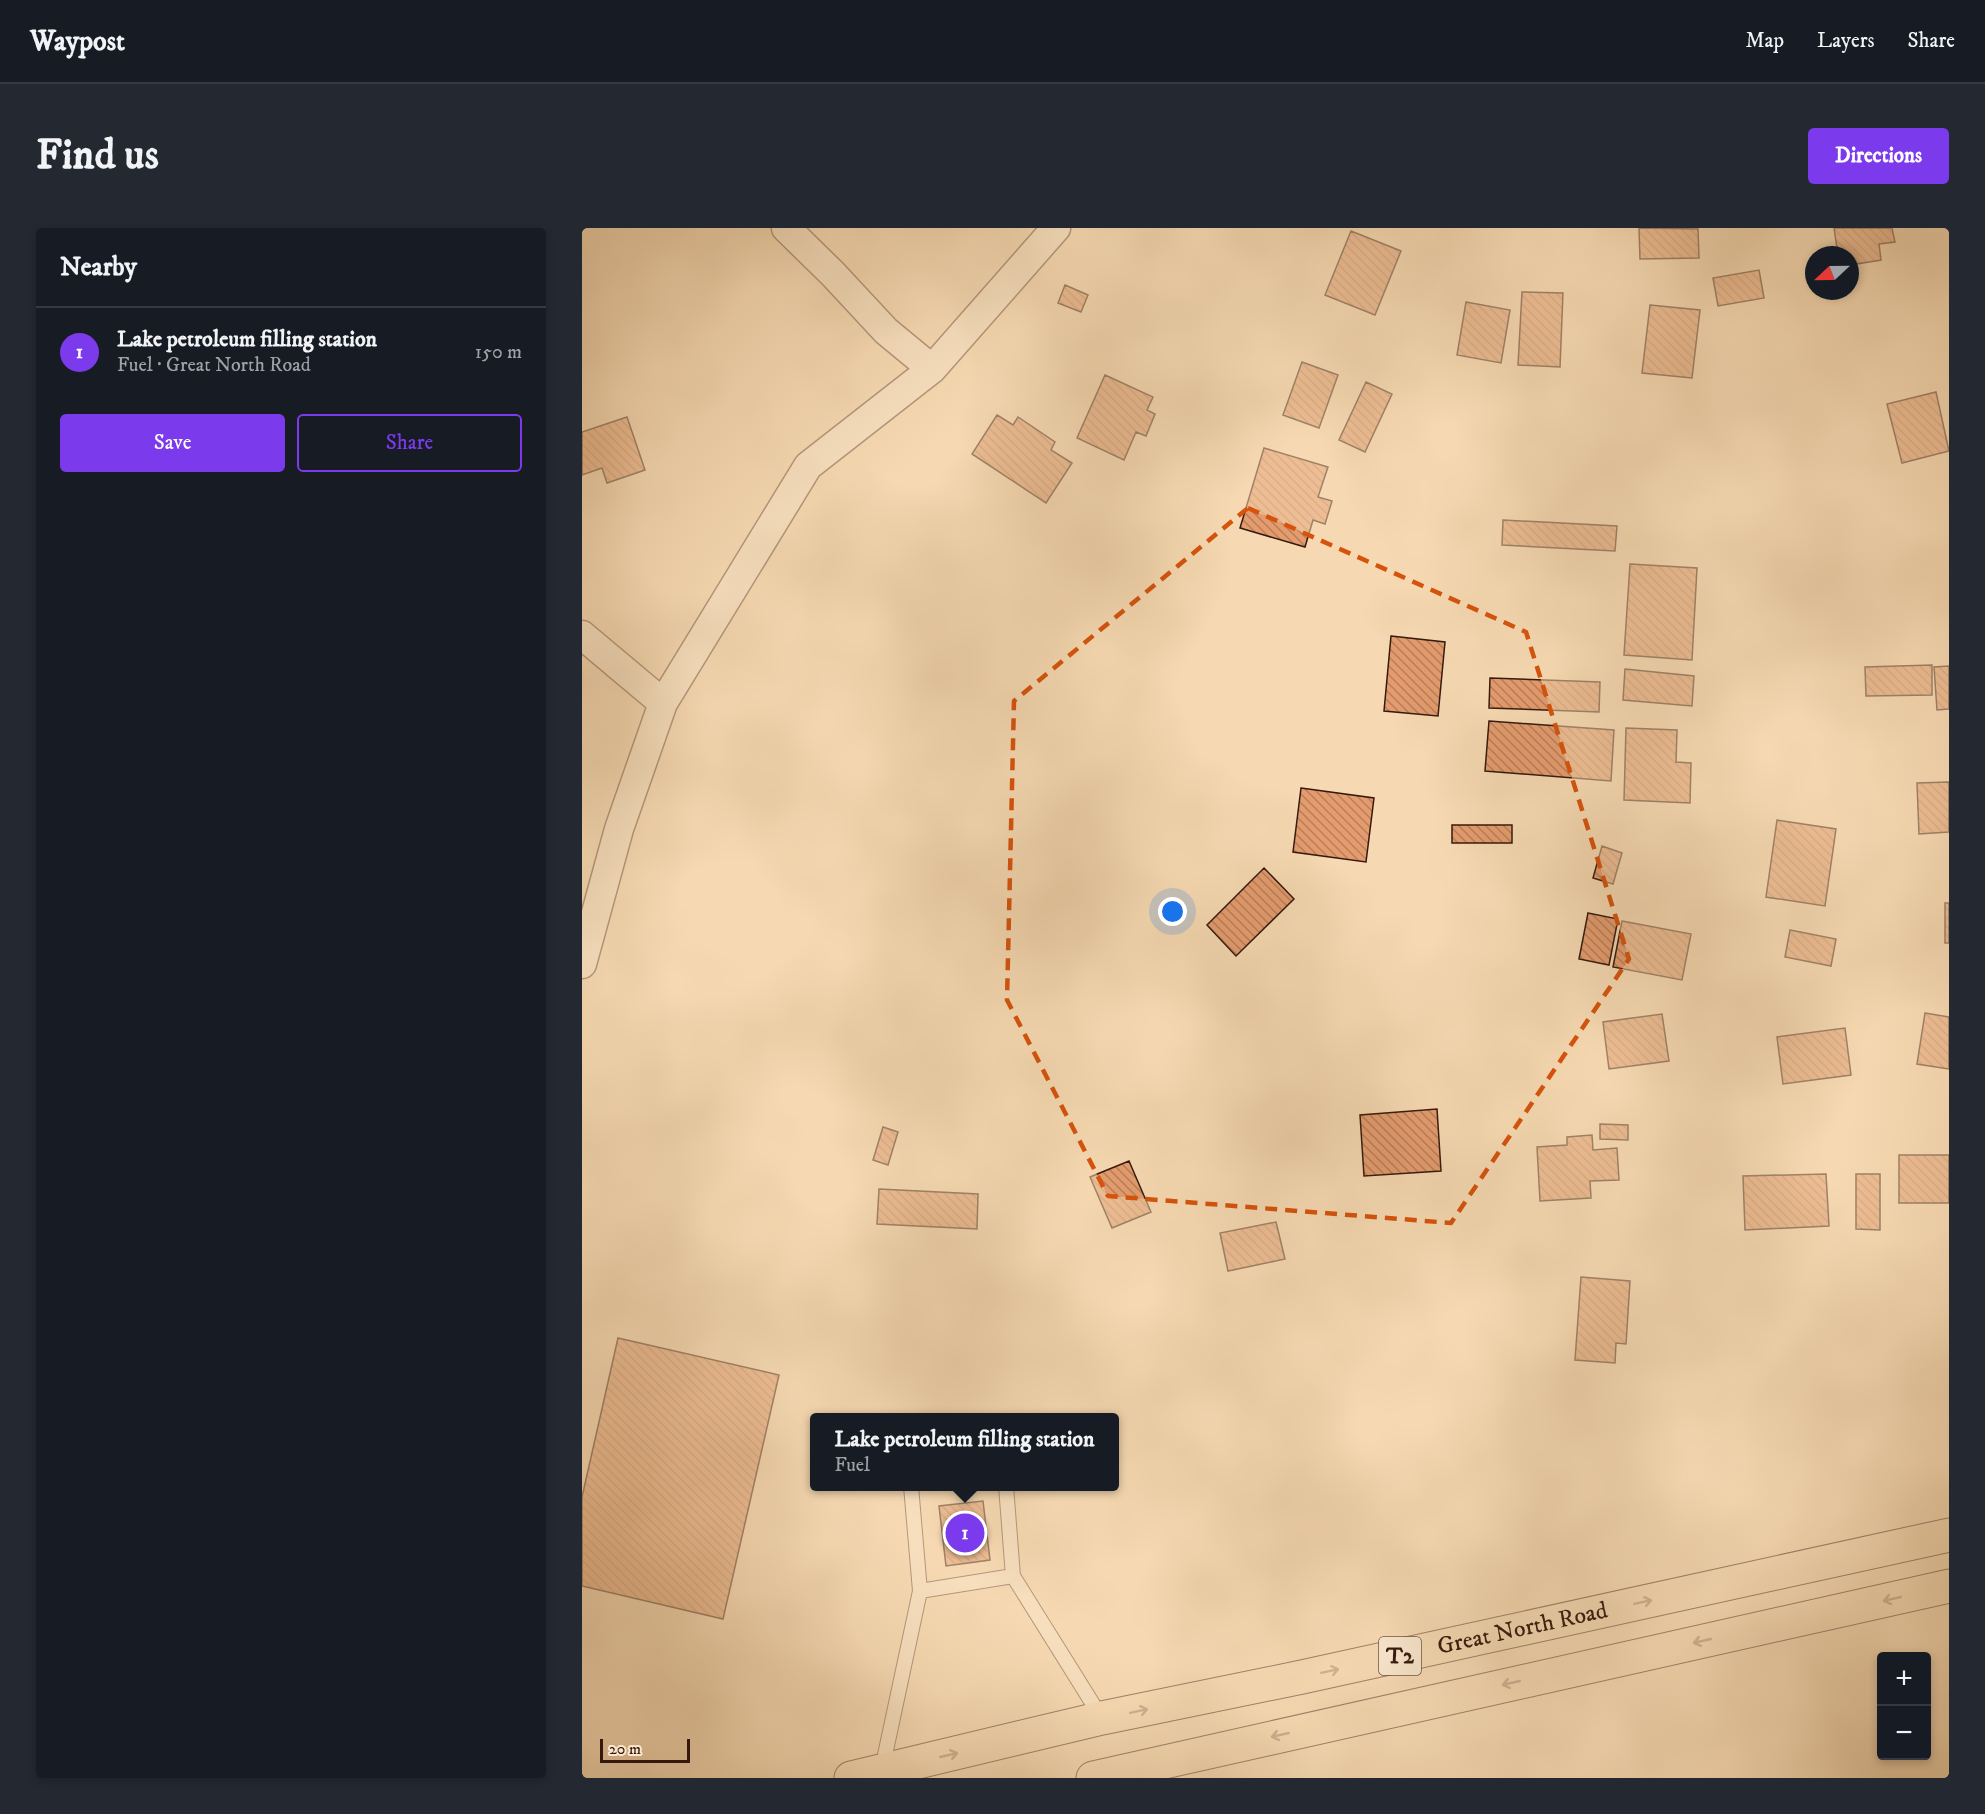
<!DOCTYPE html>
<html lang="en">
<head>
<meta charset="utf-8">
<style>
	body { margin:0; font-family:"IM FELL DW Pica",serif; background:#242831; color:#f1f3f6 }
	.controls { position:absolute; right:18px; bottom:18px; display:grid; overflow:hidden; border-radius:6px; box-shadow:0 3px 9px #0003 }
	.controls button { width:54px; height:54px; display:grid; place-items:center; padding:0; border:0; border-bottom:2px solid #363941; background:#171b24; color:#f1f3f6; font:30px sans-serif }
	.compass { position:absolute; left:1223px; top:18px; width:54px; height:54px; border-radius:50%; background:#171b24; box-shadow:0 3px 9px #0003; rotate:248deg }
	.scale { position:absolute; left:18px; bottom:15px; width:90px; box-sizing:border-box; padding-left:6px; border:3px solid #35190e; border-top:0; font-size:16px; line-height:21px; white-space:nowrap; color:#35190e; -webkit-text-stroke:4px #f9e6cd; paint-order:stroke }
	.you { position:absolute; left:591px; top:684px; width:21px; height:21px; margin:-15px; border:4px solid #fff; border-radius:50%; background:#1a73e8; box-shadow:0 0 0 9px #1a73e833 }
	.badge { display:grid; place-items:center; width:39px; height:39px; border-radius:50%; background:#7c3aed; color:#fff; font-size:20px; font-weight:700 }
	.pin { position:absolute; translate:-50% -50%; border:3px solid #fff; box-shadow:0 2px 6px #0006 }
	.popup { position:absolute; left:228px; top:1185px; width:309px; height:78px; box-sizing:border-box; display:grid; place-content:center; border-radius:6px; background:#171b24; filter:drop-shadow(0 2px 4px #0005); font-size:20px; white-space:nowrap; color:#9ea1a6 }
	.popup b { font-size:22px; color:#f1f3f6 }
	.popup::after { content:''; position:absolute; left:50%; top:100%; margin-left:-12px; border:12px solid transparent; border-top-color:#171b24 }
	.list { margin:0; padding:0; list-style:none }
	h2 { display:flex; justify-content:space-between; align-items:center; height:78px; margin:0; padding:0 24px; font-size:26px }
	h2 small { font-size:20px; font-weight:400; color:#9ea1a6 }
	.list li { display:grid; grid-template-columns:39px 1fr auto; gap:18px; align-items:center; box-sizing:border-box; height:90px; padding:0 24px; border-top:2px solid #363941 }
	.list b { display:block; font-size:22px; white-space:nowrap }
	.list p { margin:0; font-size:20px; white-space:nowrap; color:#9ea1a6 }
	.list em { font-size:20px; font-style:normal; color:#9ea1a6 }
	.actions { display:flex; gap:12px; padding:18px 24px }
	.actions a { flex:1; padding:14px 0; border:2px solid #7c3aed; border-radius:6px; text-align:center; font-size:21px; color:#7c3aed }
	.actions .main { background:#7c3aed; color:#fff }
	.map { position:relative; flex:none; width:1367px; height:1550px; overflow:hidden; border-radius:6px }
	header { display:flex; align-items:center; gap:36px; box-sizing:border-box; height:84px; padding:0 30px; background:#171b24; border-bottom:2px solid #363941 }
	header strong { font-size:28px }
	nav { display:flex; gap:33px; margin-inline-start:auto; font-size:21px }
	.intro { display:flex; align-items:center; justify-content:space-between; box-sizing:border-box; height:144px; padding:0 36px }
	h1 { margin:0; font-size:42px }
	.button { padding:15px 27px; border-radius:6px; background:#7c3aed; color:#fff; font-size:21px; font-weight:700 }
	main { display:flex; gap:36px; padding:0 36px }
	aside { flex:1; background:#171b24; border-radius:6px; box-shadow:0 3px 9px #0003 }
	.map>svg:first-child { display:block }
	.building { fill:url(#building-back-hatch); stroke:#35190e; stroke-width:1.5 }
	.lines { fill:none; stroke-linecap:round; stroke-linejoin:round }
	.service-casing { stroke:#654937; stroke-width:16 }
	.minor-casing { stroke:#654937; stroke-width:31 }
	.trunk-casing { stroke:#35190e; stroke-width:35 }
	.service { stroke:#f9e6cd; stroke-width:14 }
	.minor { stroke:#f9e6cd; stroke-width:28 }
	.trunk { stroke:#f6d9b2; stroke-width:33 }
	.oneway { stroke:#9f8368 }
	.marked { fill:none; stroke:#d6530c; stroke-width:4.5; stroke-dasharray:12 8; stroke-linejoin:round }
	.labels { text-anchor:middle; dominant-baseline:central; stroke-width:4.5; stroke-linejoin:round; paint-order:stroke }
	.shield { fill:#f9e6cd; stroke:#705647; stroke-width:1.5 }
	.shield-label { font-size:22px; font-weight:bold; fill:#35190e }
	.street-label { font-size:24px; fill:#35190e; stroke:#f9e6cd }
</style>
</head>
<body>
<header>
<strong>Waypost</strong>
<nav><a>Map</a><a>Layers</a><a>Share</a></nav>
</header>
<div class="intro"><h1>Find us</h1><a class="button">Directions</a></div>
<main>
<aside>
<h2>Nearby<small></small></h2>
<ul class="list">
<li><span class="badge">1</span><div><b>Lake petroleum filling station</b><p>Fuel · Great North Road</p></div><em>150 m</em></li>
</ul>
<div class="actions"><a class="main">Save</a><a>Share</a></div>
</aside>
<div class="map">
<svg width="1367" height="1550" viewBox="0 0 1367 1550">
	<defs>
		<pattern id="building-back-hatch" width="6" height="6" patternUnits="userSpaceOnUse" patternTransform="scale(1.5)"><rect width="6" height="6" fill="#e49c6e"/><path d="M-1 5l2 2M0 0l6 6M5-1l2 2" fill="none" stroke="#ba7e59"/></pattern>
	</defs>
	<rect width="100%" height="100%" fill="#f6d9b2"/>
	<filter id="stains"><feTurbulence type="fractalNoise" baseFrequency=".00333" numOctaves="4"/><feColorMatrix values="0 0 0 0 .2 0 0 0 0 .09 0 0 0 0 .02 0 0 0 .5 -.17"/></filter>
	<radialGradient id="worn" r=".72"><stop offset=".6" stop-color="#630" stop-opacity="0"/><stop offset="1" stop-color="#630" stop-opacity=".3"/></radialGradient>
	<path class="building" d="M1057 0 1116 1 1117 30 1058 31Z
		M1252 0H1310L1313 14 1297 16 1299 32 1268 37V27H1256Z
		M769 3 819 23 793 87 743 67Z
		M1177 42 1182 70 1136 78 1131 50Z
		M483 57 506 67 499 84 476 75Z
		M940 64 981 65 978 139 936 137Z
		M884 74 928 82 919 135 875 127Z
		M1068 77 1118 82 1110 150 1060 145Z
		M720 134 756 147 737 200 701 187Z
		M523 147 571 169 565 182 573 186 564 208 554 204 542 232 495 210Z
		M784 154 810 166 783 224 757 212Z
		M1354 164 1367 223 1320 235 1305 176Z
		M415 187 431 197 436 189 473 214 469 222 490 235 464 275 390 226Z
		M45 189 63 242 25 255 20 240 0 247V204Z
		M682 220 746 239 736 269 750 273 743 296 731 292 723 319 658 300Z
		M921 292 1035 298 1033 323 920 317Z
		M1048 336 1115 340 1110 432 1042 427Z
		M809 408 863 414 856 488 802 483Z
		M1350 437V467L1284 468 1283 439Z
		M1367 438V481L1355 482 1352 439Z
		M1043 441 1112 448 1110 478 1041 472Z
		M908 450 1018 454 1017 484 907 480Z
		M907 493 1032 502 1029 553 903 543Z
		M1044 500 1095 502 1094 534 1109 535 1108 575 1042 572Z
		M1367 554V604L1337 606 1335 555Z
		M719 560 792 570 784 634 711 624Z
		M1195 592 1254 601 1243 678 1184 669Z
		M870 597H930V615H870Z
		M1020 618 1040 625 1031 656 1011 650Z
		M682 640 712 671 654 728 625 697Z
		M1363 675H1367V715H1363Z
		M1006 685 1036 691 1027 737 997 731Z
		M1040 693 1109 706 1100 752 1031 739Z
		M1208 702 1254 711 1249 738 1203 729Z
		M1343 785 1367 789V841L1335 836Z
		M1080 786 1087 833 1027 841 1021 794Z
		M1263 800 1269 847 1201 856 1195 809Z
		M855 881 859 943 782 948 778 887Z
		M1018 896 1046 897V912L1018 911Z
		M301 899 316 904 306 937 291 932Z
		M1010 907 1011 922 1035 920 1037 952 1008 953 1009 970 958 973 955 919 985 917V909Z
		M1317 927H1367V975H1317Z
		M547 933 569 984 530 1000 508 949Z
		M1244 946 1247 998 1163 1002 1161 948Z
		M1274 946H1298V1002L1274 1001Z
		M297 961 396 966 395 1001 295 996Z
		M694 994 703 1031 646 1043 638 1005Z
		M999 1049 1048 1053 1044 1116 1034 1115 1033 1135 993 1132Z
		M36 1110 197 1147 141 1391 0 1358V1269Z
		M401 1273 408 1332 364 1338 357 1278Z"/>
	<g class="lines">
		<g class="service-casing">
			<path id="service" d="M329 1258 338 1363
				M424 1258 431 1348
				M300 1541 338 1363 431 1348 519 1489"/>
		</g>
		<g class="minor-casing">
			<path id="minor" d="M204 0 251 46 304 103 350 141
				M0 407 81 475
				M0 736 37 601 81 475 226 238 350 141 474 0"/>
		</g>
		<g class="trunk-casing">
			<g id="trunk">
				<path id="s1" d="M269 1550 520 1490 720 1449 1367 1307"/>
				<path d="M511 1550 1367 1358"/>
			</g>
		</g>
		<use href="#service" class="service"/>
		<use href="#minor" class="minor"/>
		<use href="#trunk" class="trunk"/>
	</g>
	<defs><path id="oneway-shaft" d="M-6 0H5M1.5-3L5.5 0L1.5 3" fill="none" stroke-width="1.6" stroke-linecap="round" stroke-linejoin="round" transform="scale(1.5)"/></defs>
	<g class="oneway">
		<use href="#oneway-shaft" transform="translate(1310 1371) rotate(167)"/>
		<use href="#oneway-shaft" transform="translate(1061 1374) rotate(-12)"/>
		<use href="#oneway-shaft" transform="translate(1120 1413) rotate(167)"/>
		<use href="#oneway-shaft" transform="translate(748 1443) rotate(-12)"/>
		<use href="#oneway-shaft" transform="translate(929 1455) rotate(167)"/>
		<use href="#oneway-shaft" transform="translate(557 1483) rotate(-12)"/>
		<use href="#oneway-shaft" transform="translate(698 1507) rotate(167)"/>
		<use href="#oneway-shaft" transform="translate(367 1527) rotate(-13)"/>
	</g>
	<path d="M0 0H1367V1550H0ZM666 280 944 404 1047 731 869 995 526 968 425 772 432 473Z" fill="#f6d9b2" fill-opacity=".55" fill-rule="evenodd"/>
	<path class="marked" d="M666 280 944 404 1047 731 869 995 526 968 425 772 432 473Z"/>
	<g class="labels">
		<rect class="shield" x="797" y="1409" width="42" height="38" rx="4.5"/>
		<g class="shield-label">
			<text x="818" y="1428">T2</text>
		</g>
		<g class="street-label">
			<text stroke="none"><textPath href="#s1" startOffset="688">Great North Road</textPath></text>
		</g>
	</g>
	<rect width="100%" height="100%" filter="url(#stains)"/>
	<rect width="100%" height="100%" fill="url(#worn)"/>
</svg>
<div class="controls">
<button>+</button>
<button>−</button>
</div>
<svg class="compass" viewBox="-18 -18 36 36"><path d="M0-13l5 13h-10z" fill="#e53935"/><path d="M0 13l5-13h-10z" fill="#9ea1a6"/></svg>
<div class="scale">20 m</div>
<div class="you"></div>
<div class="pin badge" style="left:383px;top:1305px">1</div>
<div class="popup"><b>Lake petroleum filling station</b>Fuel</div>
</div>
</main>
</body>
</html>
